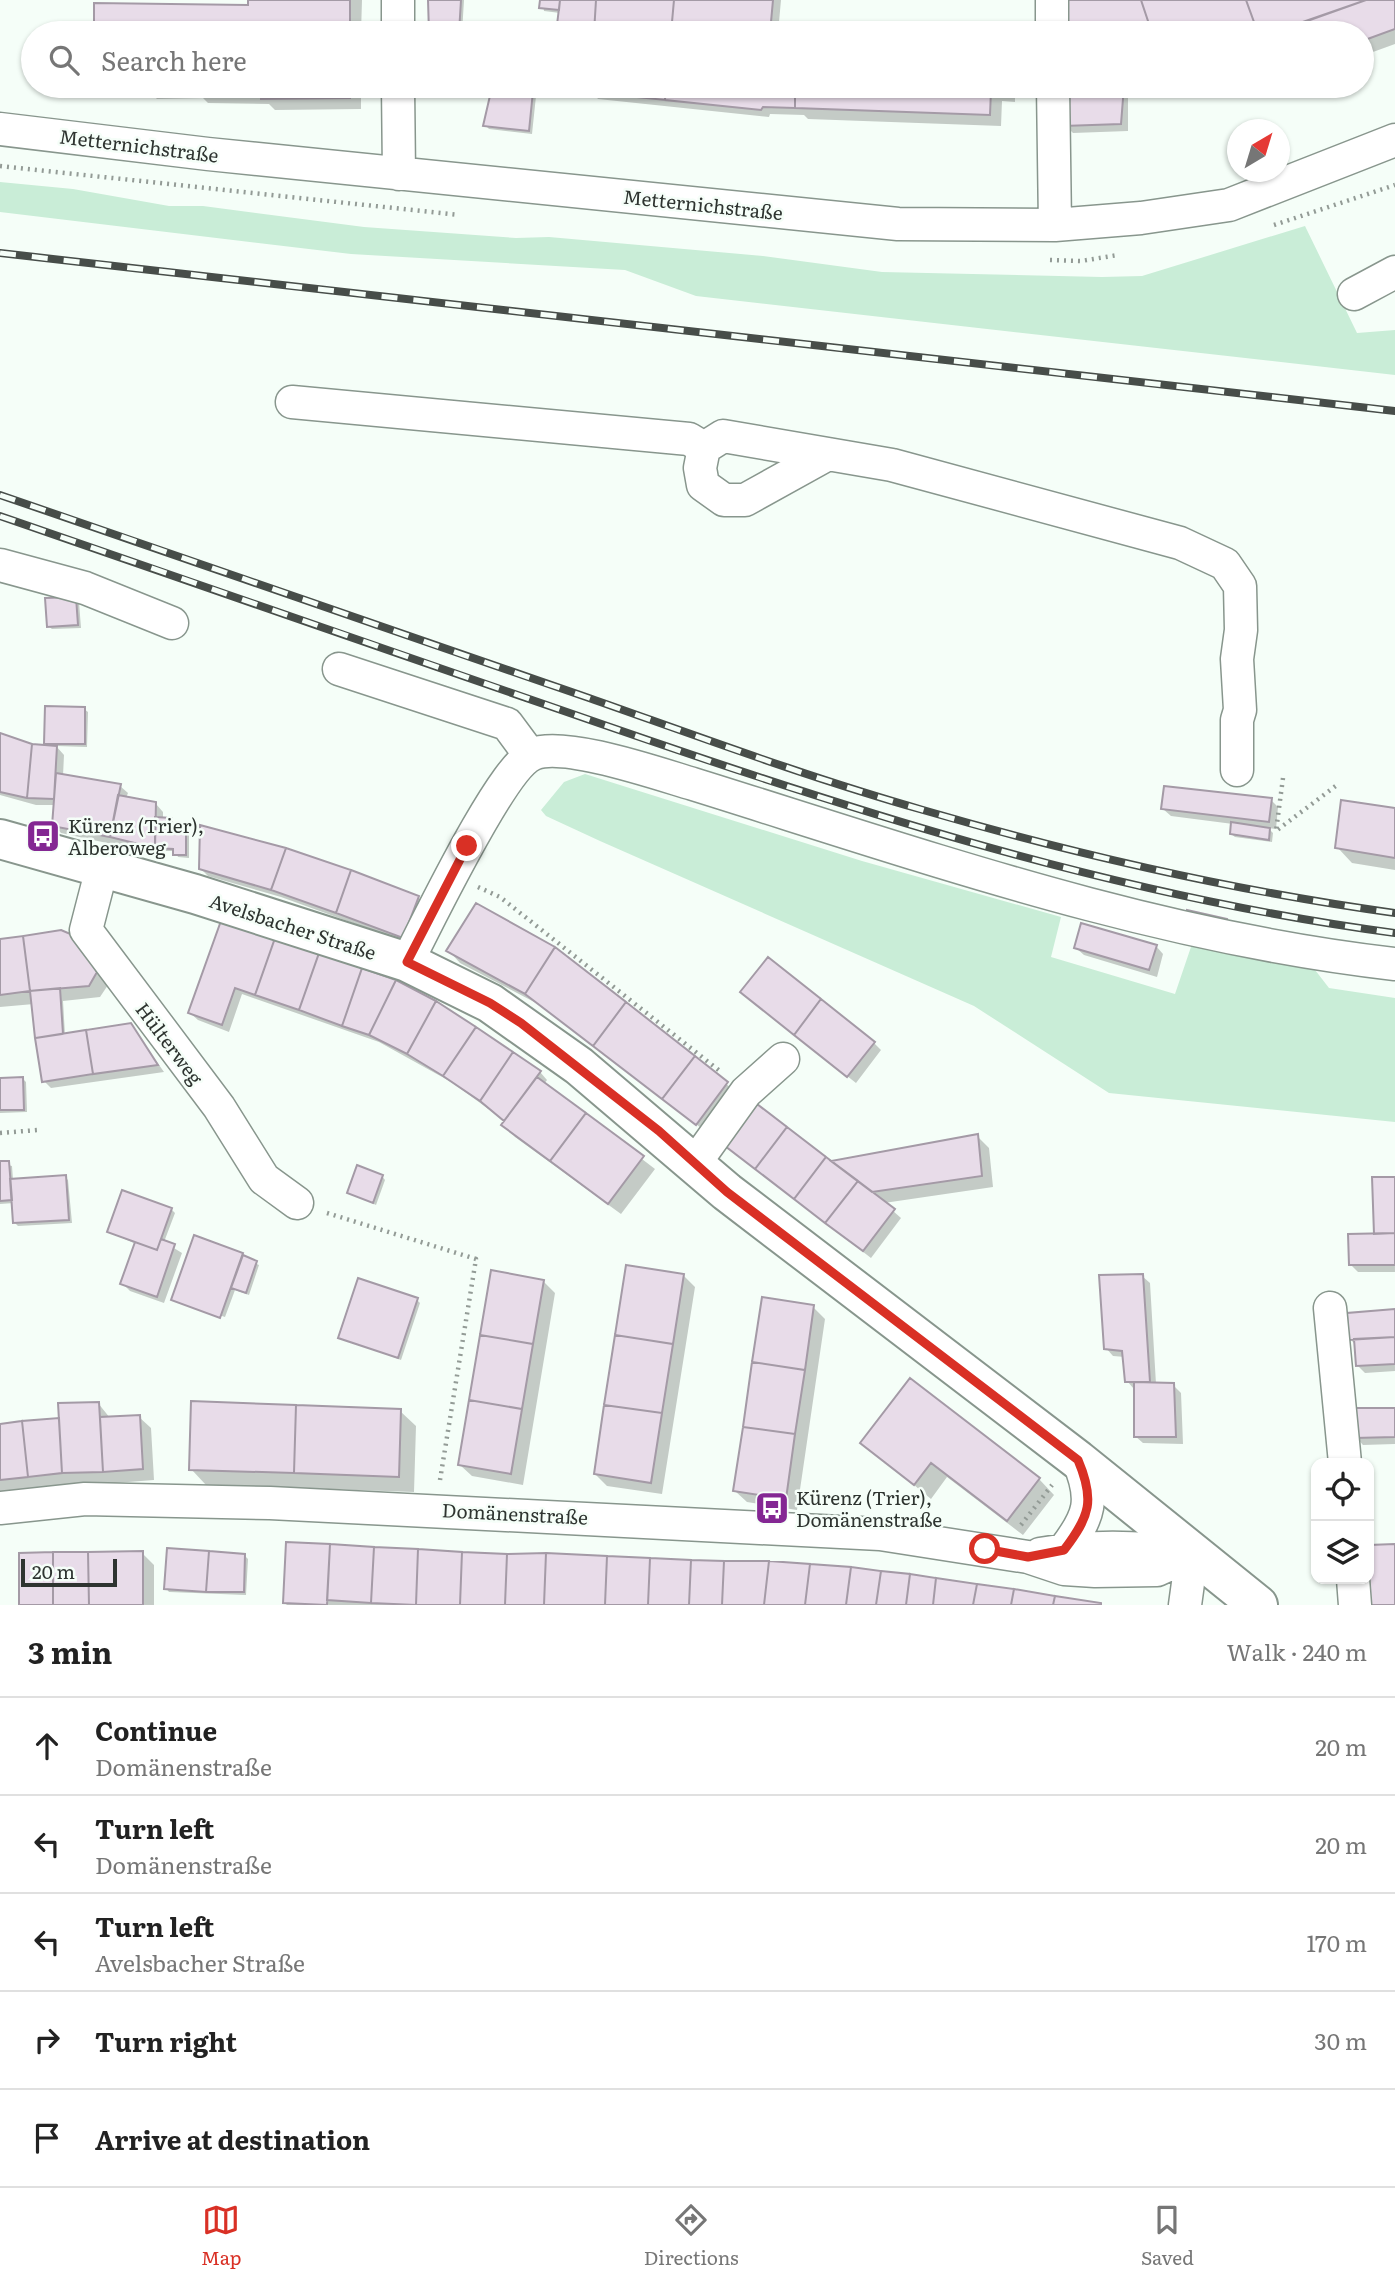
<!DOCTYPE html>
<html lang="en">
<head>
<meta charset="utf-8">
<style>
	body { margin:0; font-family:Literata,serif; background:#f6f6f6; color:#222 }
	.controls { position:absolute; right:21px; bottom:21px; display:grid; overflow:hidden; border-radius:14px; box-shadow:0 2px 5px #0004 }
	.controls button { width:63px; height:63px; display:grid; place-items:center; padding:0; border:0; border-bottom:2px solid #e0e0e0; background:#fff; color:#222; font:35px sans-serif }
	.compass { position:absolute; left:1227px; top:119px; width:63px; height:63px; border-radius:50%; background:#fff; box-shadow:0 2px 5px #0004; rotate:38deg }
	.scale { position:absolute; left:21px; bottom:18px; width:96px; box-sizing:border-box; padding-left:7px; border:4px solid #2e3430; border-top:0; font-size:19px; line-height:24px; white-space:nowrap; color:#2e3430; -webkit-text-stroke:5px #f5fef8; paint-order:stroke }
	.stop { position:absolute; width:21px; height:21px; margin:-16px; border:5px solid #d93025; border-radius:50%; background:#fff }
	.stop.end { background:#d93025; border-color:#fff; box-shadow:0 2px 7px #0008 }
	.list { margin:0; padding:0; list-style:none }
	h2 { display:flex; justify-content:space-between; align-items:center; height:91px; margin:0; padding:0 28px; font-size:30px }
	h2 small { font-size:23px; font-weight:400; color:#767676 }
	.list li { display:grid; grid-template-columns:46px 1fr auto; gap:21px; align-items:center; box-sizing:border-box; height:98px; padding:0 28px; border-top:2px solid #e0e0e0 }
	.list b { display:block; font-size:26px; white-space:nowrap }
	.list p { margin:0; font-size:23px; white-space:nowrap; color:#767676 }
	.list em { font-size:23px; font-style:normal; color:#767676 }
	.icon { flex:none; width:38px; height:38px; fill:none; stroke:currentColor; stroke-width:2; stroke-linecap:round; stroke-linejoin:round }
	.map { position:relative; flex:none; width:1395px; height:1605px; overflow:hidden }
	.search { position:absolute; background:#fff; box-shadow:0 2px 5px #0004; left:21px; right:21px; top:21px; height:77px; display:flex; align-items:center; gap:18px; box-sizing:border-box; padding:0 24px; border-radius:38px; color:#767676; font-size:26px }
	.sheet { height:581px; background:#fff }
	nav { display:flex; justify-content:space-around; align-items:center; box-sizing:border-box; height:98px; border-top:2px solid #e0e0e0; background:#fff; font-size:19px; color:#767676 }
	nav a { display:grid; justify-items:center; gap:4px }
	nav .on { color:#d93025 }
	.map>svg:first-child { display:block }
	.green { fill:#c9edd7 }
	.shadow { fill:#0003 }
	.building { fill:#e8dce9; stroke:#a49aa6; stroke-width:2 }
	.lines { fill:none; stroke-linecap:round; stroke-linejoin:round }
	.minor-casing { stroke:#88968d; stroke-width:35 }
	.major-casing { stroke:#88968d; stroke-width:42 }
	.path { stroke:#939b96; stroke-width:4.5; stroke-dasharray:2 5; stroke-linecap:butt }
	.minor { stroke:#fff; stroke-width:32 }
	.major { stroke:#fff; stroke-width:38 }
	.rail-casing { stroke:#474d49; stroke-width:8 }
	.rail { stroke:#f5fef8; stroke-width:5; stroke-dasharray:16; stroke-linecap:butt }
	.route { stroke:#d93025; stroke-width:9 }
	.labels { text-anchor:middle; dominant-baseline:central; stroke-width:5; stroke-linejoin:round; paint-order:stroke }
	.street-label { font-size:19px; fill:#2e3430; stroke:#f5fef8 }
	.poi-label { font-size:19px; fill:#2e3430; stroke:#f5fef8; text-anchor:start }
</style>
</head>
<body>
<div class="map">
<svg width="1395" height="1605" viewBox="0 0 1395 1605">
	<rect width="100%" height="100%" fill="#f5fef8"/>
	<path class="green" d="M0 182 73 189 169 206H203L364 227 516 238 549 237 763 256 882 272 1102 277 1142 276 1305 226 1357 333 1395 330V375L696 296 625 270 351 254 0 212Z
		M585 774 862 861 1061 917 1051 957 1175 994 1192 944 1312 966 1329 988 1395 998V1122L1109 1093 974 1006 600 841 546 816 541 810 564 782Z"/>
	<path class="shadow" d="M250 0H362L361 33H95L96 5 250 6Z
		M430 0H464L462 33H431Z
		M542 0H781L778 33H558L560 13 544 11Z
		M1064 0H1395V44L1362 56V33H1064Z
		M100 86H361V109L275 110 269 104 208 103 203 98 157 99 150 92H107Z
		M432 86H464V94H436Z
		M553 86H1015V102L1002 101 1001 126 808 119 804 115 770 114 769 117 598 99 594 94 556 90Z
		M1065 86H1152L1128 94V131L1073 133 1065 125Z
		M533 93 536 96 532 134 489 129 485 125Z
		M47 600 79 602 81 628 52 629 48 626Z
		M84 709 88 712 87 747 56 746 64 755 63 776 120 786 128 793 126 798 156 804 163 812V819H172L175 827H186L189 830V858L178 857 175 851H162V855L61 833 54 825 55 805H36L0 795V734L32 746 50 747 46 743Z
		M1271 800 1278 807 1276 829 1268 828 1273 833 1272 842 1235 837 1231 834 1233 824 1171 816 1163 809Z
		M1395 809V870L1352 863 1337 847Z
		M200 868 418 897 426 905 411 944 281 897 208 876Z
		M223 920 540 1072 547 1080 544 1084 655 1169 621 1214 515 1137 504 1125 506 1122 453 1083 379 1042 242 994 229 1032 198 1020 190 1013Z
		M74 937 108 985 100 997 63 1001 65 1035 131 1025 164 1072 51 1088 44 1081 34 1004 0 1007V940Z
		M1156 946 1163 954 1157 977 1084 955 1076 948Z
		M557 950 735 1091 705 1131 538 1004 460 963 449 951Z
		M750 999 874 1043 881 1050 856 1083Z
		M0 1079H23L26 1082 27 1112 0 1113Z
		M977 1136 989 1148 993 1187 884 1203 901 1218 871 1258 735 1153 831 1163Z
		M0 1163 12 1166 13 1180 65 1177 68 1180 72 1223 18 1226 15 1223 14 1203 0 1204Z
		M382 1176 385 1180 376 1205 349 1192Z
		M1395 1178V1272H1358L1351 1265 1376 1236Z
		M171 1209 175 1213 164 1242 182 1253 164 1303 130 1291 122 1283 136 1244 109 1232Z
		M195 1237 259 1265 249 1295 235 1290 225 1317 173 1300Z
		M683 1275 695 1287 662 1494 607 1486 595 1474Z
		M1142 1276 1150 1283 1156 1384 1173 1385 1181 1393 1183 1444 1143 1443 1135 1436 1134 1389 1127 1381 1125 1357 1113 1356 1106 1348Z
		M543 1281 555 1293 523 1485 472 1476 460 1465Z
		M417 1300 420 1303 401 1360 340 1337Z
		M813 1307 825 1319 797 1510 747 1502 735 1491Z
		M1395 1310V1371L1365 1373 1357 1365 1356 1345 1350 1339Z
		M98 1403 110 1418 139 1417 151 1428 154 1480 0 1492V1425L61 1419Z
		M1395 1410V1444L1363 1445 1356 1437Z
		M400 1411 416 1426 414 1492 206 1485 191 1469Z
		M862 1442 1039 1479 1054 1495 1023 1535 947 1477 931 1499Z
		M142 1553 154 1565V1605H20Z
		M245 1556 248 1559 246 1595 169 1592 166 1588Z
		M507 1556 1100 1604 1101 1605H287L284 1602Z"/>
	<path class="building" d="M248 0H350V33H94V3L248 5Z
		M428 0H461L459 33H429Z
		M540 0H560L559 10 539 8Z
		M560 0H596L594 33H556Z
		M596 0H674L671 33H594Z
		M674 0H773L770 33H671Z
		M1062 0H1141L1152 33H1062Z
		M1141 0H1246L1258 33H1152Z
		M1246 0H1366L1271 33H1258Z
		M1366 0H1395V29L1362 41V33H1283L1282 30Z
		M143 86H350V98L261 99V93L195 92 194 87Z
		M431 86H462V92L431 91Z
		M551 86H589V92Z
		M589 86H666L665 100 589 92Z
		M666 86H795V108L763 107 761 110 665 100Z
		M795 86H1004L1003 91 991 90 990 115 795 108Z
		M1063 86H1124L1121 124 1063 126Z
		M492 87 533 91 529 131 483 126Z
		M76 597 78 625 47 627 45 598Z
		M45 706 85 707V744H44Z
		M0 733 32 744 27 798 0 792Z
		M32 744 57 746 54 799 27 798Z
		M56 773 121 784 110 837 52 826Z
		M1164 786 1272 798 1269 822 1161 809Z
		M118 795 156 802 155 848 110 837Z
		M1341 800 1395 808V858L1335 848Z
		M155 817 172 818V825H186V855H173V849L155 848Z
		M1231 822 1270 828 1269 840 1230 834Z
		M200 825 286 848 271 890 199 869Z
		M286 848 351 870 336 913 271 890Z
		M351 870 419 896 403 938 336 913Z
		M476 903 555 947 525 994 446 951Z
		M1187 910 1227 919 1225 926 1186 917Z
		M222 918 275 938 255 995 235 988 222 1025 188 1013Z
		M1081 923 1157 945 1149 970 1074 948Z
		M61 930 75 936 97 972 89 986 30 991 23 936Z
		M23 936 30 991 0 995V939Z
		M275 938 319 953 299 1010 255 995Z
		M555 947 626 1002 593 1046 525 994Z
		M319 953 362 968 342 1026 299 1010Z
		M768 957 821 999 794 1035 740 992Z
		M362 968 396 980 369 1035 342 1026Z
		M396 980 436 1001 407 1054 369 1035Z
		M60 988 63 1034 35 1038 30 991Z
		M821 999 875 1042 847 1077 794 1035Z
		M436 1001 476 1027 443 1076 407 1054Z
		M626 1002 695 1056 662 1099 593 1046Z
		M131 1023 158 1065 93 1074 86 1030Z
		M476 1027 513 1052 480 1101 443 1076Z
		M86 1030 93 1074 42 1082 35 1038Z
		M513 1052 541 1071 504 1121 480 1101Z
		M695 1056 728 1082 696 1125 662 1099Z
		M23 1077 24 1110H0V1078Z
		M537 1077 586 1113 550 1161 501 1125Z
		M757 1104 787 1127 755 1169 725 1146Z
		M586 1113 644 1156 608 1204 550 1161Z
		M787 1127 826 1157 794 1199 755 1169Z
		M978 1134 982 1176 872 1192 831 1161Z
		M826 1157 858 1181 825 1223 794 1199Z
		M0 1161H9L12 1200 0 1201Z
		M357 1165 383 1175 373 1203 347 1193Z
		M66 1175 69 1220 13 1223 10 1179Z
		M1372 1177H1395V1233L1374 1234Z
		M858 1181 895 1209 863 1251 825 1223Z
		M122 1190 172 1208 157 1250 107 1232Z
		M1395 1233V1265H1349L1348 1234Z
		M194 1235 243 1253 220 1318 171 1300Z
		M161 1239 175 1244 157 1297 120 1284 135 1242 157 1250Z
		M243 1255 257 1261 246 1293 231 1288Z
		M626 1265 684 1274 673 1344 615 1335Z
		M491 1270 544 1280 533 1344 480 1335Z
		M1143 1274 1150 1382H1125L1122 1351 1104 1349 1099 1275Z
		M358 1278 418 1298 398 1358 338 1338Z
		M762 1297 814 1305 805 1370 752 1362Z
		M1395 1309V1337L1348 1340 1347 1313Z
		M480 1335 533 1344 522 1409 469 1400Z
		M615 1335 673 1344 662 1413 604 1405Z
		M1395 1337V1364L1356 1366 1354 1339Z
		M752 1362 805 1370 795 1434 743 1427Z
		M910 1378 1040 1478 1007 1521 931 1463 914 1485 860 1443Z
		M1134 1382 1174 1383 1176 1437H1134Z
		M469 1400 522 1409 511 1474 458 1465Z
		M191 1401 296 1405 294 1473 189 1470Z
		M99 1402 103 1472 62 1473 58 1403Z
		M296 1405 401 1409 399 1477 294 1473Z
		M604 1405 662 1413 651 1483 594 1474Z
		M1353 1408H1395V1437L1354 1438Z
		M140 1415 143 1469 103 1472 100 1417Z
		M59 1418 62 1473 28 1477 22 1421Z
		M22 1421 28 1477 0 1480V1424Z
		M743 1427 795 1434 786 1499 733 1491Z
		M286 1542 330 1544 327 1605 283 1603Z
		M330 1544 374 1547 371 1603 327 1600Z
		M1395 1544V1605H1366L1369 1545Z
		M374 1547 418 1549 416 1605 371 1603Z
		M167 1548 209 1551 206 1592 164 1589Z
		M418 1549 462 1552 460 1605H416Z
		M143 1551V1605H89L88 1552Z
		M209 1551 245 1554 244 1592H206Z
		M53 1552H88L89 1605H53Z
		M53 1552V1605H19V1553Z
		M462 1552 507 1554 505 1605H460Z
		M546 1553 544 1605H505L507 1554Z
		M546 1553 607 1556 605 1605H544Z
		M607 1556 650 1558 648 1605H605Z
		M650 1558 691 1560 689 1605H648Z
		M691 1560 724 1561 722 1605H689Z
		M724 1561H769L764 1605H722Z
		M769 1561 810 1564 805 1605H764Z
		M810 1564 851 1567 846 1605H805Z
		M851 1567 881 1571 876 1605H846Z
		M881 1571 910 1574 906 1605H876Z
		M910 1574 936 1578 933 1605H906Z
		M936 1578 977 1584 973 1605H933Z
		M977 1584 1014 1589 1011 1605H973Z
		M1014 1589 1055 1596 1053 1605H1011Z
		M1055 1596 1101 1603V1605H1053Z"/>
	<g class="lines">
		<g class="minor-casing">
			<path id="minor" d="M398 0V33
				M1052 0V33
				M398 86 399 174
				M1053 86 1055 225
				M0 129 208 154 898 224 1055 225 1141 218 1229 205 1395 140
				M1354 294 1395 272
				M292 402 689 439 704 448
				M828 454 745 500H724L703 485 700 468 704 448 723 436 892 465 1180 543 1225 564 1240 586 1241 630 1237 659 1240 710 1237 720V770
				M0 565 85 588 172 623
				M339 669 507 724 530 755
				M102 868 86 930 219 1107 264 1179 297 1203
				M407 962C427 924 501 768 533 754 564 741 659 774 693 784 924 856 1154 937 1395 964
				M695 1163 746 1092 783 1059
				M1330 1308 1345 1463
				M0 1508 85 1499 270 1503 880 1534 1028 1557 1064 1569 1095 1571 1157 1570 1192 1554
				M1064 1550C1090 1516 1095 1500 1078 1460
				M1040 1554C1091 1545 1139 1546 1190 1554
				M1353 1579 1355 1605
				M1185 1605 1192 1554"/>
		</g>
		<g class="major-casing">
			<path id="major" d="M0 839 195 894 407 962 490 1003 579 1066 727 1192 1078 1460 1258 1605"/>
		</g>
		<path class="path" d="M0 166 459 215
			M1274 225 1395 185
			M1050 260 1081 261 1118 255
			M1283 778 1276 831 1337 785
			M478 887 500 897 721 1072
			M0 1133 38 1130
			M327 1213 476 1259 440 1480
			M1021 1525 1052 1485"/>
		<use href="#minor" class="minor"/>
		<use href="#major" class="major"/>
		<g class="rail-casing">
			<path id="rail" d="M0 253 1395 411
				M0 495C197 562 393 631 589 698 700 737 810 778 923 810 1078 855 1235 891 1395 913
				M0 516C187 580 374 645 561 710 834 805 1108 895 1395 933"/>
		</g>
		<use href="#rail" class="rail"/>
	</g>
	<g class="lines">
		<path class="route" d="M467 846 407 962 490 1003 521 1023 659 1131 727 1192 1078 1460C1095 1500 1090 1516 1064 1550L1028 1557 985 1549"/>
	</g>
	<defs>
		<g id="bus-square" transform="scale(1.75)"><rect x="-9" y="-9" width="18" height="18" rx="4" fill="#842793" stroke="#f5fef8"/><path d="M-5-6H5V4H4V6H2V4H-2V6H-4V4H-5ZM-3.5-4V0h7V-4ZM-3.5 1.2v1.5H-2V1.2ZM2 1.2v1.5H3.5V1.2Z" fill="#fff"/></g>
	</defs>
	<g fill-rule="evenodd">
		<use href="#bus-square" x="43" y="836"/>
		<use href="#bus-square" x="772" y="1508"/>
	</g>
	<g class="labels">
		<g class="street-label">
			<text transform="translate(139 145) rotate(7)">Metternichstraße</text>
			<text transform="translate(703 204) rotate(6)">Metternichstraße</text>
			<text transform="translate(293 926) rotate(18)">Avelsbacher Straße</text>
			<text transform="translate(170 1043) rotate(53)">Hülterweg</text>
			<text transform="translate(515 1513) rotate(3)">Domänenstraße</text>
		</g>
		<g class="poi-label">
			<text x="68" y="825">Kürenz (Trier),<tspan x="68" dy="22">Alberoweg</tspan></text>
			<text x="796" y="1497">Kürenz (Trier),<tspan x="796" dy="22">Domänenstraße</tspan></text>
		</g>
	</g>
</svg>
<div class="controls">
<button><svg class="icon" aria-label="locate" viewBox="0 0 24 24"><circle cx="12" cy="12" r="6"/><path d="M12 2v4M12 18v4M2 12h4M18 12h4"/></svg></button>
<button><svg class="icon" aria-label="layers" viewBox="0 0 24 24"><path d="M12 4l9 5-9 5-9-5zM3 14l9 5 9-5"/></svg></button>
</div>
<svg class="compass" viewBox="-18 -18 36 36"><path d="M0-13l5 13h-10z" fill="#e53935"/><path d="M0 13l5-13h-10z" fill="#767676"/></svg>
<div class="scale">20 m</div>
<div class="stop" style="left:985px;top:1549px"></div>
<div class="stop end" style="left:467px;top:846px"></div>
<div class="search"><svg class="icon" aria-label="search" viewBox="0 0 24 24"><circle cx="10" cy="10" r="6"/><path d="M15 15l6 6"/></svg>Search here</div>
</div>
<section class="sheet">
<h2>3 min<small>Walk · 240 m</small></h2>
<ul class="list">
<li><svg class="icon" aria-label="ahead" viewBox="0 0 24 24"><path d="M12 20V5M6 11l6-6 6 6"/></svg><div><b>Continue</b><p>Domänenstraße</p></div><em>20 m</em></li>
<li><svg class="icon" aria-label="left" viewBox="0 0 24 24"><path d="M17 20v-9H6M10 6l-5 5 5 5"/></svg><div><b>Turn left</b><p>Domänenstraße</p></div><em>20 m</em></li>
<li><svg class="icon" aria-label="left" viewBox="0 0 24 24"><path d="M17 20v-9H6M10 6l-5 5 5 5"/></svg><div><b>Turn left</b><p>Avelsbacher Straße</p></div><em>170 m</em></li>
<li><svg class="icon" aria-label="right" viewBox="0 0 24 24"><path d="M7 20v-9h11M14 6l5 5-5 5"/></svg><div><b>Turn right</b></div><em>30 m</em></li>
<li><svg class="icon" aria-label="arrive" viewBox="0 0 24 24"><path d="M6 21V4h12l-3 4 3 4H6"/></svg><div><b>Arrive at destination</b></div></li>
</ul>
</section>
<nav>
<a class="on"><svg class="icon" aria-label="map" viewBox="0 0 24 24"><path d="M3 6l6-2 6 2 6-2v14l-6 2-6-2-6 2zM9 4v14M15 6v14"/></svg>Map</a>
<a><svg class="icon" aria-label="directions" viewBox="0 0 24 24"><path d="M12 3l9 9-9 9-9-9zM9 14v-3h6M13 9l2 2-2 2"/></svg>Directions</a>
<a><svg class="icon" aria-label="saved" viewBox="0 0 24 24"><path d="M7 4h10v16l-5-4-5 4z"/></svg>Saved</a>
</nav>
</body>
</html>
